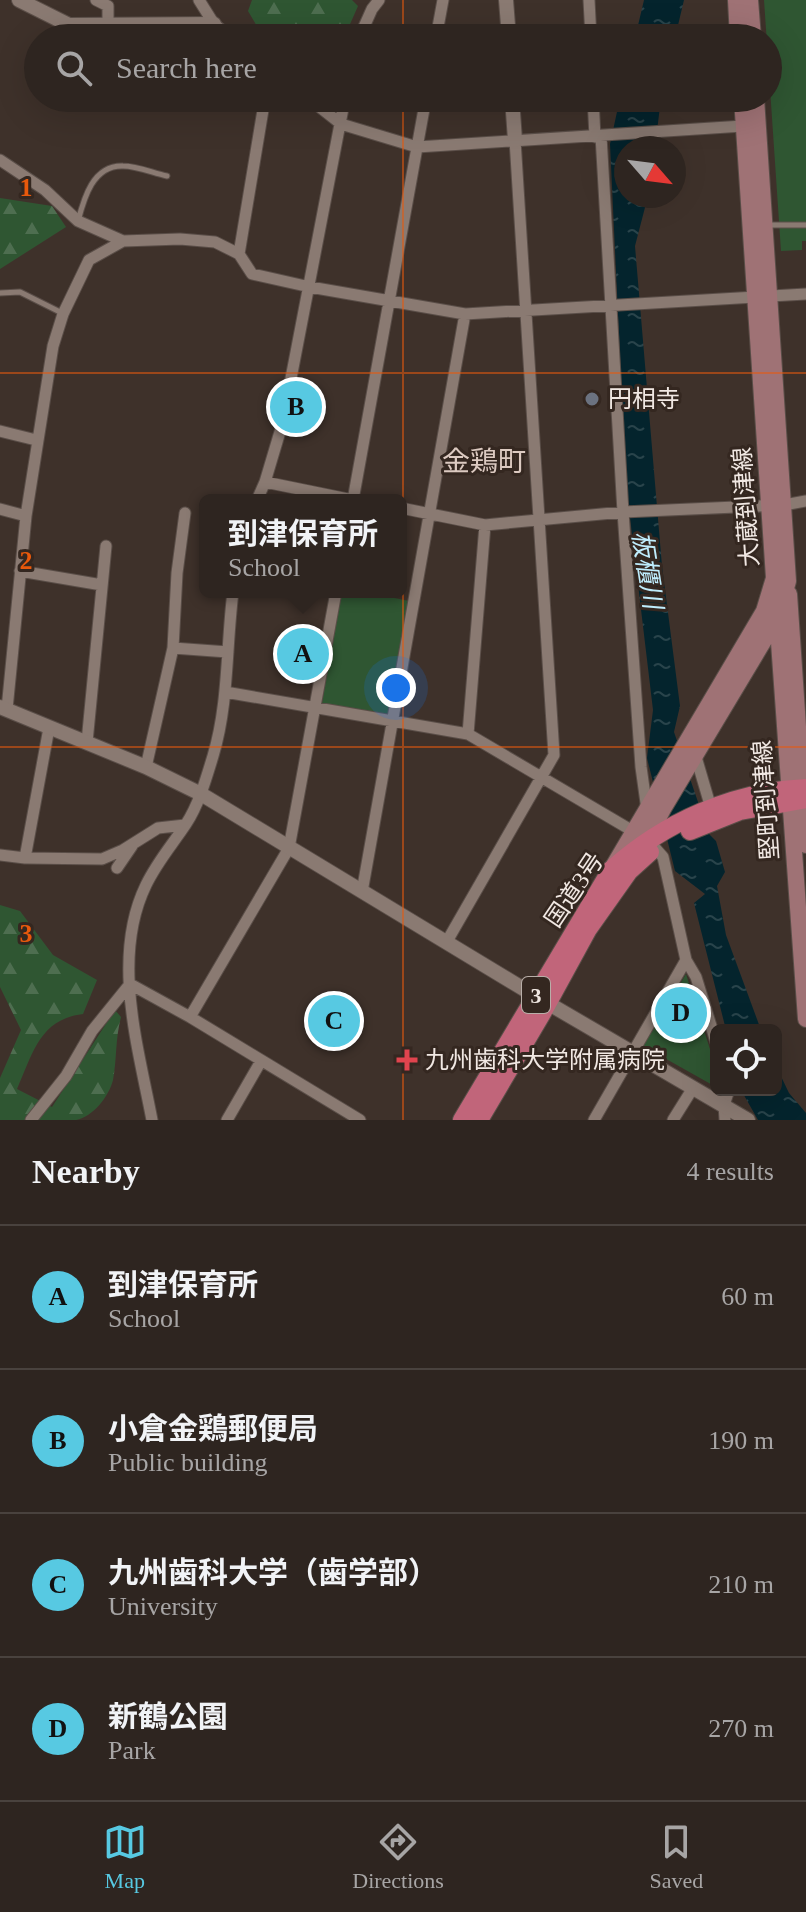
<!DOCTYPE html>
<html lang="en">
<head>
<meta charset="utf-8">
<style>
	body { margin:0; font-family:"Times New Roman","Noto Sans JP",serif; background:#3a312d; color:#f1f3f6 }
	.controls { position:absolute; right:24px; bottom:24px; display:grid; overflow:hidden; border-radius:12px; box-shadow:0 8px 32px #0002 }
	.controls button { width:72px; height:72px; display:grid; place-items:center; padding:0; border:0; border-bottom:2px solid #49423e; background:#2e2520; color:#f1f3f6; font:40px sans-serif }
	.compass { position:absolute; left:614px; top:136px; width:72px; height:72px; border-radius:50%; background:#2e2520; box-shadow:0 8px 32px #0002; rotate:118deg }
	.you { position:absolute; left:396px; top:688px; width:28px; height:28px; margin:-20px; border:6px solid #fff; border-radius:50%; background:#1a73e8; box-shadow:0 0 0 12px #1a73e833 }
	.badge { display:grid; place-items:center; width:52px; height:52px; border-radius:50%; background:#57c9e2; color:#111; font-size:26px; font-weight:700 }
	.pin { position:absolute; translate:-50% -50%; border:4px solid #fff; box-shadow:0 2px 8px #0006 }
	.popup { position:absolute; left:199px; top:494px; width:208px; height:104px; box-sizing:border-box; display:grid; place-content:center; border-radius:12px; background:#2e2520; filter:drop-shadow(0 2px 6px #0005); font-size:26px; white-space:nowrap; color:#a7a5a5 }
	.popup b { font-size:30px; color:#f1f3f6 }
	.popup::after { content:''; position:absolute; left:50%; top:100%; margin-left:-16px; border:16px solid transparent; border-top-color:#2e2520 }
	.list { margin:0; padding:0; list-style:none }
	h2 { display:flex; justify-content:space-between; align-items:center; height:104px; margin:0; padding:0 32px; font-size:34px }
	h2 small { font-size:26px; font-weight:400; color:#a7a5a5 }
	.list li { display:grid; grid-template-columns:52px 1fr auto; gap:24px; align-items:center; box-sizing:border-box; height:144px; padding:0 32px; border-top:2px solid #49423e }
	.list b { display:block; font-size:30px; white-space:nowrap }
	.list p { margin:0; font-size:26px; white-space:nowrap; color:#a7a5a5 }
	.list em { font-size:26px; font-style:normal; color:#a7a5a5 }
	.icon { flex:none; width:44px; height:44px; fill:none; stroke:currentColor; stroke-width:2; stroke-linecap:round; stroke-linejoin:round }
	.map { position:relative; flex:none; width:806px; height:1120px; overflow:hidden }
	.search { position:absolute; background:#2e2520; box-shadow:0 8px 32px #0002; left:24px; right:24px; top:24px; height:88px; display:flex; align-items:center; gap:20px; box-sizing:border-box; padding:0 28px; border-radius:44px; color:#a7a5a5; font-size:30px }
	.sheet { height:680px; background:#2e2520 }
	nav { display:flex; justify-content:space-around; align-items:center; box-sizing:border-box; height:112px; border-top:2px solid #49423e; background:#2e2520; font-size:22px; color:#a7a5a5 }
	nav a { display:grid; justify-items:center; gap:4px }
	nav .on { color:#57c9e2 }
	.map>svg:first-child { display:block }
	.forest { fill:url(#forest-firs) }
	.green { fill:#2f5632 }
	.water { fill:url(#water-ripples) }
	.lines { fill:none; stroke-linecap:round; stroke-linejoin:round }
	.service-casing { stroke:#5a4e48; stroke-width:7 }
	.minor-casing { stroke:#5a4e48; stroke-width:13 }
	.tertiary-casing { stroke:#5a4e48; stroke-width:16 }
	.secondary-casing { stroke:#5a4e48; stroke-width:18 }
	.trunk-casing { stroke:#5a4e48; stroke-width:20 }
	.service { stroke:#8a7a72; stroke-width:5 }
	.minor { stroke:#8a7a72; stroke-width:11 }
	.tertiary { stroke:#8a7a72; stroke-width:14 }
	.secondary { stroke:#9f7275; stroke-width:16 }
	.trunk { stroke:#c1657a; stroke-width:18 }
	.grid { fill:none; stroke:#e8590c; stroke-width:2; stroke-opacity:0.55 }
	.worship-dot { fill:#6b7280; stroke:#342720; stroke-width:3 }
	.health-dot { fill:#e0444e; stroke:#342720; stroke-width:3 }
	.labels { text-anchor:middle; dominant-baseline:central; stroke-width:6; stroke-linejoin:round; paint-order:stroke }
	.shield { fill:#342720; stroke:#b8aea8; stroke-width:2 }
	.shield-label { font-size:22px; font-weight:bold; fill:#f1e8e3 }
	.poi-label { font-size:24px; fill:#f1e8e3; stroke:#342720; text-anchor:start }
	.street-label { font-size:24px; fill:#f1e8e3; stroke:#342720 }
	.water-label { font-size:26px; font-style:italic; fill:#bfedfd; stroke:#342720 }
	.quarter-label { font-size:28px; fill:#dccac1; stroke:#342720 }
	.grid-label { font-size:26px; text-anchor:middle; font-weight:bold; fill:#e8590c; stroke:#342720; stroke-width:6; stroke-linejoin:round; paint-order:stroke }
</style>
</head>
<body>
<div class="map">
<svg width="806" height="1120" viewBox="0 0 806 1120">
	<defs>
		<pattern id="forest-firs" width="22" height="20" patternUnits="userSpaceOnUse" patternTransform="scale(2)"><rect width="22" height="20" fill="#2f5632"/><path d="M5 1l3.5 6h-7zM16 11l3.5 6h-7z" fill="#4e6e50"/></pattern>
		<pattern id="water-ripples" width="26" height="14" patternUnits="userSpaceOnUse" patternTransform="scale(2)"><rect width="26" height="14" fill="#04242d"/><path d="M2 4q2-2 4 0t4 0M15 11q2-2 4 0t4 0" fill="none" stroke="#29444b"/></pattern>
	</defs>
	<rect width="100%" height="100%" fill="#3e312a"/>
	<path class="forest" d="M252 0H352L358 6 347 31 339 38H264L248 11Z
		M0 198 52 206 66 227 0 269Z
		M0 905 20 911 53 955 97 980 83 1014C40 1019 33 1053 17 1089L52 1107 115 1010 121 1017C115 1040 117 1059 113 1080 109 1096 93 1117 76 1120 53 1120 24 1120 0 1120V1078L21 1030 0 987Z"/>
	<path class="green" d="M764 0H806V241H802V250L781 251Z
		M340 592H366L409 601 388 714 322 703Z
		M686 974 716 1068V1087L643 1046Z"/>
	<path class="water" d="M644 0H684L675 38H635Z
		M620 98H661L655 148H626V196H648L635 246 662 566 680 706 674 732 709 834 716 841 725 872 717 886 726 935 761 1030H726L694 903 705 894 675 871 647 758 653 710 626 484 610 144Z
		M776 1066 789 1093 806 1113V1120H758L741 1090H776Z"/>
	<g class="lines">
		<g class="service-casing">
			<path id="service" d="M78 221C84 198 93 165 123 166 137 166 153 173 167 176
				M769 225H806
				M0 293 20 292 62 313"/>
		</g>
		<g class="minor-casing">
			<path id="minor" d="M96 0 108 6V25
				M199 0 214 24 232 38
				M589 0 591 38
				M359 38 372 9 379 0
				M436 38 443 0
				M308 98 341 124 417 147 743 126
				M593 98 595 137
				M601 136 623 512 641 767 647 810
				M0 160 45 190 78 221 123 241 180 239 215 242 239 254 252 274 310 287 465 314 806 294
				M239 254 265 98
				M0 431 36 440
				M265 482 353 500
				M257 500 265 482 282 425 345 98
				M353 500 426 98
				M401 508 485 525 623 512 784 505 806 501
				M0 509 26 516
				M20 571 102 585
				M173 648 228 652
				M225 692 468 734 648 840 663 857 686 960 696 977 716 1042
				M7 709 26 516 53 346 63 314 89 260 123 241
				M468 734 485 525
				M87 742 106 546
				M696 757 711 808
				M146 767 173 648 177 573 185 513
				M0 855 25 858 49 728
				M25 858 102 859 123 850 158 828 185 825
				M117 868 132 846
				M362 892 465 314
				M446 943 554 755 515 140
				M130 984 190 1017 360 1120
				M190 1017 289 848 336 592
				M31 1120 66 1076 92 1031 130 984
				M152 1120C138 1046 111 957 146 885 157 862 172 845 186 824 199 804 206 779 213 756 229 703 226 647 233 592
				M227 1120 261 1061
				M594 1120 686 960
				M673 1120 693 1088
				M725 1120 724 1105 729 1090"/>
		</g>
		<g class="tertiary-casing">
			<path id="tertiary" d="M19 0 69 25 214 24
				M506 0 509 38
				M512 98 515 140
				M0 707 146 767 201 794 527 991 748 1120"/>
		</g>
		<g class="secondary-casing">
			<path id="secondary" d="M736 0 738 38
				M750 0 753 38
				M789 594 806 845
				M777 614 806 1019
				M644 845 663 809 778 617 788 581 756 98
				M614 865 764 611 774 578 742 98"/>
		</g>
		<g class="trunk-casing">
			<path id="trunk" d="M690 831 740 811 806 799
				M462 1120 611 870C664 822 734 791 806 788
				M479 1120 541 1015 588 929 629 871 650 852"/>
		</g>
		<use href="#service" class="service"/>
		<use href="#minor" class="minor"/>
		<use href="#tertiary" class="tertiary"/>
		<use href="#secondary" class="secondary"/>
		<use href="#trunk" class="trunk"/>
	</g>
	<path class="grid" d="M403 0V38M403 98V1120M0 373H806M0 747H806"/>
	<circle class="worship-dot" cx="592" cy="399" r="8"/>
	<path class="health-dot" d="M403 1048h8v8h8v8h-8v8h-8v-8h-8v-8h8z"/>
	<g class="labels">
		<rect class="shield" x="522" y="977" width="28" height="36" rx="6"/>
		<g class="shield-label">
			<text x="536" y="995">3</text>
		</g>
		<g class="poi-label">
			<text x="608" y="399">円相寺</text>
			<text x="425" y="1060">九州歯科大学附属病院</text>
		</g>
		<g class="street-label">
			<text transform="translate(746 507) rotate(-94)">大蔵到津線</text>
			<text transform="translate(766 800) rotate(-94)">堅町到津線</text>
			<text transform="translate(574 890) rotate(-56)">国道3号</text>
		</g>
		<g class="water-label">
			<text transform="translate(647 570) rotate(81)">板櫃川</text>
		</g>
		<g class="quarter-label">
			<text x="484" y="461">金鶏町</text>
		</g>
	</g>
	<g class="grid-label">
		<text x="26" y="196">1</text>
		<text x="26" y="569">2</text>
		<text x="26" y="942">3</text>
	</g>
</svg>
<div class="controls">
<button><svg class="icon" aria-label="locate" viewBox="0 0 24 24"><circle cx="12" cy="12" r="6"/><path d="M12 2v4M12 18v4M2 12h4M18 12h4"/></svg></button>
</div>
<svg class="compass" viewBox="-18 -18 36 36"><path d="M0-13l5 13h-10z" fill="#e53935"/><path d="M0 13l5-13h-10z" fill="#a7a5a5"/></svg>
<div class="you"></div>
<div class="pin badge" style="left:303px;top:654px">A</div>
<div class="popup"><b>到津保育所</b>School</div>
<div class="pin badge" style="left:296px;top:407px">B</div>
<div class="pin badge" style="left:334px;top:1021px">C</div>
<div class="pin badge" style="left:681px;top:1013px">D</div>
<div class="search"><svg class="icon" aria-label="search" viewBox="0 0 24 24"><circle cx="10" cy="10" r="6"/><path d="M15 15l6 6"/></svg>Search here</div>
</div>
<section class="sheet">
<h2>Nearby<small>4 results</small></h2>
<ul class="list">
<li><span class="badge">A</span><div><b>到津保育所</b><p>School</p></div><em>60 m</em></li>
<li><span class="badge">B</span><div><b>小倉金鶏郵便局</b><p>Public building</p></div><em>190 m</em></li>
<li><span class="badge">C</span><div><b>九州歯科大学（歯学部）</b><p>University</p></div><em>210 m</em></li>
<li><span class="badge">D</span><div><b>新鶴公園</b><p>Park</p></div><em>270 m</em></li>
</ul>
</section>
<nav>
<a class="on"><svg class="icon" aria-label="map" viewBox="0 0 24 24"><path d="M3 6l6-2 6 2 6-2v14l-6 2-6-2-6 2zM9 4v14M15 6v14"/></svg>Map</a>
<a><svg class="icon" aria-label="directions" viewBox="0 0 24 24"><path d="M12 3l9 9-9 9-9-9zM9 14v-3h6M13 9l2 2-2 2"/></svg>Directions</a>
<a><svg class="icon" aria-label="saved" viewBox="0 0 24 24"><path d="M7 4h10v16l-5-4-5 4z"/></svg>Saved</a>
</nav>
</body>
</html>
